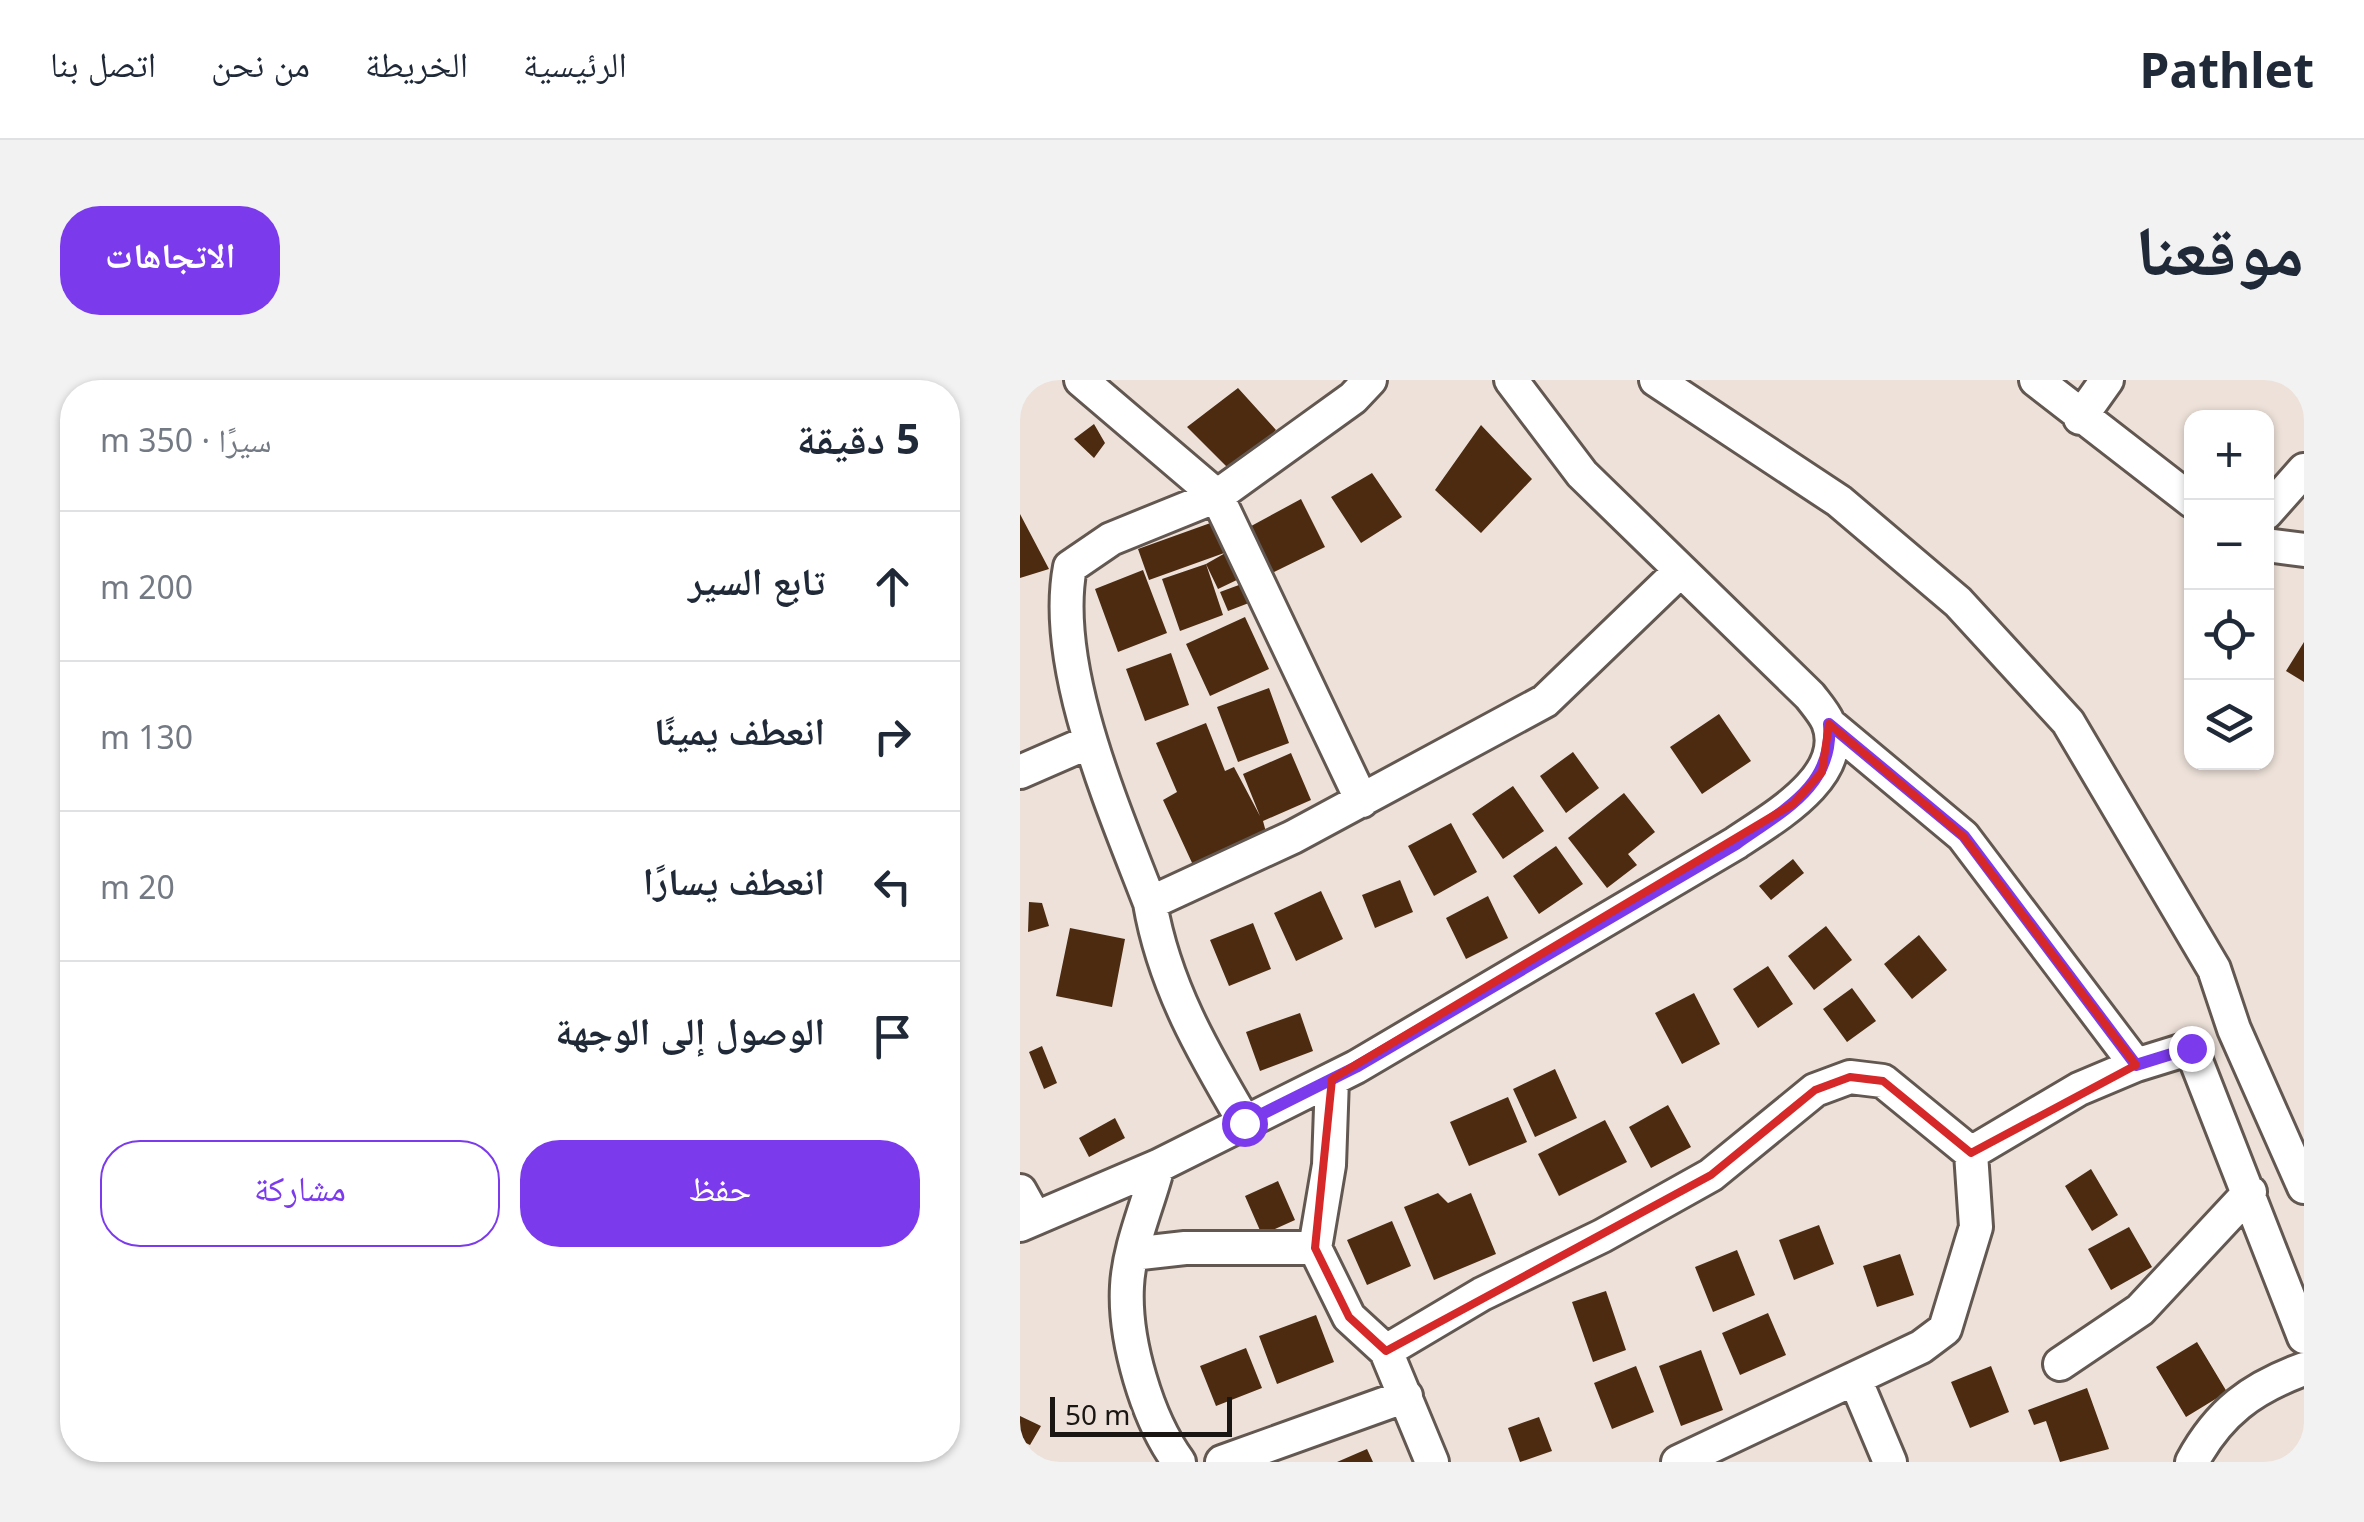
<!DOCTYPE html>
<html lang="ar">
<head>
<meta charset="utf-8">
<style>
	body { margin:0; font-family:"Noto Sans","Noto Naskh Arabic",sans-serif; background:#f2f2f3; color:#1f2937; direction:rtl }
	.controls { position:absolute; right:30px; top:30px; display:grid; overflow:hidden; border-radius:20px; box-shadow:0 2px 8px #0004 }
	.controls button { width:90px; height:90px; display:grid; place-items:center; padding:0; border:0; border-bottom:2px solid #e0e1e3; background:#fff; color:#1f2937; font:50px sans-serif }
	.scale { position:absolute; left:30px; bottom:25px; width:182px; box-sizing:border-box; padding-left:10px; border:5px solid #1a1613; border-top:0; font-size:28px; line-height:35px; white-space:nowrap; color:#1a1613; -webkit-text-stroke:8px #ede1d9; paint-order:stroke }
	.stop { position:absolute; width:30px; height:30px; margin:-22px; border:8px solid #7c3aed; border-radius:50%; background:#fff }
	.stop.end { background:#7c3aed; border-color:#fff; box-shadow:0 2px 10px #0008 }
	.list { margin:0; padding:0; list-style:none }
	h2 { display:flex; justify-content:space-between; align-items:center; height:130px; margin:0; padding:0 40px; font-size:42px }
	h2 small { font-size:32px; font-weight:400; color:#747a83 }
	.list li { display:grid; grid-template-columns:65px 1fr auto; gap:30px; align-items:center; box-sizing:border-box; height:150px; padding:0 40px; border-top:2px solid #e0e1e3 }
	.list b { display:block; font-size:38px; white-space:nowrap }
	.list em { font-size:32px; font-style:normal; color:#747a83 }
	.actions { display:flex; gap:20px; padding:30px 40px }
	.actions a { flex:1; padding:22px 0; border:2px solid #7c3aed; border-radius:40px; text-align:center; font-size:35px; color:#7c3aed }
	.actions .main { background:#7c3aed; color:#fff }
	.icon { flex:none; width:55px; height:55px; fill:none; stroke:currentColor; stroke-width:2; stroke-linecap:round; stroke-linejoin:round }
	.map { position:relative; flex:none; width:1284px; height:1082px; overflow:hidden; direction:ltr; border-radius:40px }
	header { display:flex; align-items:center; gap:60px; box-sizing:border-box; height:140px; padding:0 50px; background:#fff; border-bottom:2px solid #e0e1e3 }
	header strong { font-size:48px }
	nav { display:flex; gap:55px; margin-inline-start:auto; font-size:35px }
	.intro { display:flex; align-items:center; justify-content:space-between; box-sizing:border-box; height:240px; padding:0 60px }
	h1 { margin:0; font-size:70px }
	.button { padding:25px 45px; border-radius:40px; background:#7c3aed; color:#fff; font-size:35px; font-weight:700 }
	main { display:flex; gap:60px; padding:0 60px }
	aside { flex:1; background:#fff; border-radius:40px; box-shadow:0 2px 8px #0004 }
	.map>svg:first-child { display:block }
	.building { fill:#4c2b11 }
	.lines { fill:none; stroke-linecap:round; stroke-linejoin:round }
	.minor-casing { stroke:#635851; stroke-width:38 }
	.minor { stroke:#fff; stroke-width:32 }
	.route { stroke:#7c3aed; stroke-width:12 }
	.marked { fill:none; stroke:#d62828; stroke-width:8; stroke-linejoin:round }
</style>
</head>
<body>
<header>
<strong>Pathlet</strong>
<nav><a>الرئيسية</a><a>الخريطة</a><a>من نحن</a><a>اتصل بنا</a></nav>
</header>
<div class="intro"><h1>موقعنا</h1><a class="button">الاتجاهات</a></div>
<main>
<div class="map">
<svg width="1284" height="1082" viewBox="0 0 1284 1082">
	<rect width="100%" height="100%" fill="#ede1d9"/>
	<path class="building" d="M218 8 256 50 215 95 167 47Z
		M74 44 85 63 74 78 54 59Z
		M461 45 512 99 461 153 415 110Z
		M352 93 382 137 341 163 311 117Z
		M281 119 305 167 244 197 222 151Z
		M0 134 29 189 0 198Z
		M196 141 221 198 198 209 186 184 203 235 160 251 142 199 186 184 207 172 129 200 118 169Z
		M123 190 147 253 98 272 75 209Z
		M227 202 234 221 208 231 200 212Z
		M225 237 249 289 190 316 166 264Z
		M1284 262V302L1266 291Z
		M151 273 169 325 125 341 106 289Z
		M249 308 269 363 218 382 197 327Z
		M699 334 731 381 682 414 650 367Z
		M186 343 205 391 214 387 240 436 223 394 271 373 291 420 243 441 249 463 186 492 173 485 143 420 157 412 136 363Z
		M553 372 579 408 546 433 520 396Z
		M493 406 524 451 483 479 452 434Z
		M604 413 635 452 608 474 617 485 587 508 548 458Z
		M431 443 457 492 414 516 388 466Z
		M536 466 563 504 519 534 493 496Z
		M773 479 784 493 751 520 739 506Z
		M380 500 393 532 355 548 342 515Z
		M301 511 323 559 276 581 254 533Z
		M468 516 488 558 446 579 426 538Z
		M9 522 22 523 29 546 8 552Z
		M233 543 251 589 209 606 190 560Z
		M806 546 832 580 794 610 768 576Z
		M50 548 105 559 92 627 36 616Z
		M899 555 927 590 892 619 864 584Z
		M748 586 773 624 738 648 713 609Z
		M832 608 856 641 827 662 803 629Z
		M674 613 700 664 662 684 635 633Z
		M280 633 293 671 240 691 226 652Z
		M22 666 37 703 24 709 9 672Z
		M535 689 557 738 515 757 493 709Z
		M488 717 507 762 449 786 430 742Z
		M648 725 671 767 631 788 609 747Z
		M95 738 105 758 69 777 59 758Z
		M585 740 607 782 539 816 518 774Z
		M1071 789 1098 835 1072 851 1045 806Z
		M258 801 275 840 242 855 225 816Z
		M418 813 428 823 451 813 476 874 414 900 384 827Z
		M372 841 391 886 347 905 327 860Z
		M799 845 814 884 774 900 759 860Z
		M1109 847 1132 887 1091 910 1068 869Z
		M717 870 735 915 693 932 675 887Z
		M880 874 894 915 857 927 843 886Z
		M586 911 606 970 573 982 552 922Z
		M748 933 766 975 720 995 702 953Z
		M296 935 314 982 257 1004 239 956Z
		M1177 962 1207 1012 1166 1037 1136 987Z
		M226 968 242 1008 196 1026 180 986Z
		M681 970 703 1030 661 1046 639 986Z
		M616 986 634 1032 592 1049 574 1003Z
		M971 986 989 1032 950 1048 931 1002Z
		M1067 1008 1089 1069 1040 1082 1026 1041 1014 1045 1008 1030Z
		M0 1036 21 1046 10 1065 0 1060Z
		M519 1037 532 1071 500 1082 488 1048Z
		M347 1069 353 1082H317Z"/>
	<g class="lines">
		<g class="minor-casing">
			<path id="minor" d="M61 0 197 116 342 421
				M636 0 819 121 938 222 1048 342 1194 589 1214 649 1284 807
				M1016 0 1172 121
				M1060 38 1087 0
				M1246 133 1284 90
				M1246 165 1284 170
				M0 392 69 362
				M130 523C94 429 31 287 50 187L91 159 197 116 333 18 350 0
				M1116 685 1171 668 1284 957
				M312 699 309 785 295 868 329 937 366 971 412 1082
				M225 743C183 672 144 605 130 523L273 457 525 321 659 192
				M138 786C128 825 109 866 107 906 104 960 127 1039 159 1082
				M0 811 15 838
				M0 845 138 786 336 687 716 463C751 439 830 396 808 342 804 333 796 324 790 316L562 94 491 0
				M112 874 165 868H295
				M366 971 462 914 582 856 691 795 795 710 830 697 863 701 951 773
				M1040 984 1120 930 1230 812
				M835 999 870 1082
				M202 1082 386 1016
				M658 1082 901 967 925 949 956 847 951 773 1059 709 1116 685 943 456 809 344
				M1172 1082C1199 1032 1232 1008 1284 989"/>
		</g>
		<use href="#minor" class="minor"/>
	</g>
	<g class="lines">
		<path class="route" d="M224 743 336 687 716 464C762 431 814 407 809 344L944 456 1116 685 1171 668"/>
	</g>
	<path class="marked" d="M809 344 943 456 1116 685 951 773 863 701 830 697 795 710 691 795 366 971 329 937 295 868 312 699 773 424 802 392Z"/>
</svg>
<div class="controls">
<button>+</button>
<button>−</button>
<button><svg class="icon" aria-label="locate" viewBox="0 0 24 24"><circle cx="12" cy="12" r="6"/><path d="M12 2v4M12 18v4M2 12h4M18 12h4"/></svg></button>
<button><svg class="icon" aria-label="layers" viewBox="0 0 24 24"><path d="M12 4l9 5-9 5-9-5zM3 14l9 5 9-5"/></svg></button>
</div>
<div class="scale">50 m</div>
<div class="stop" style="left:224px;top:743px"></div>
<div class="stop end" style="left:1171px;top:668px"></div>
</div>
<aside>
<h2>5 دقيقة<small>سيرًا · 350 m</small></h2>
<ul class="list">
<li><svg class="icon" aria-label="ahead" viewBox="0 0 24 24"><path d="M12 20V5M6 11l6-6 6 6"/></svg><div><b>تابع السير</b></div><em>200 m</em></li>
<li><svg class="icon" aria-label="right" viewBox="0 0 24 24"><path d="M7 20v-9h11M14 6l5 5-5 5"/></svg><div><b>انعطف يمينًا</b></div><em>130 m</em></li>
<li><svg class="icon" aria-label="left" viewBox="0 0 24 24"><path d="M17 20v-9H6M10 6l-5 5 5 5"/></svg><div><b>انعطف يسارًا</b></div><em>20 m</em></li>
<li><svg class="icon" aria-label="arrive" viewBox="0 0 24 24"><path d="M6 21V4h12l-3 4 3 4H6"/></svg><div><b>الوصول إلى الوجهة</b></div></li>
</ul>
<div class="actions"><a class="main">حفظ</a><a>مشاركة</a></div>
</aside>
</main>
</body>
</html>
